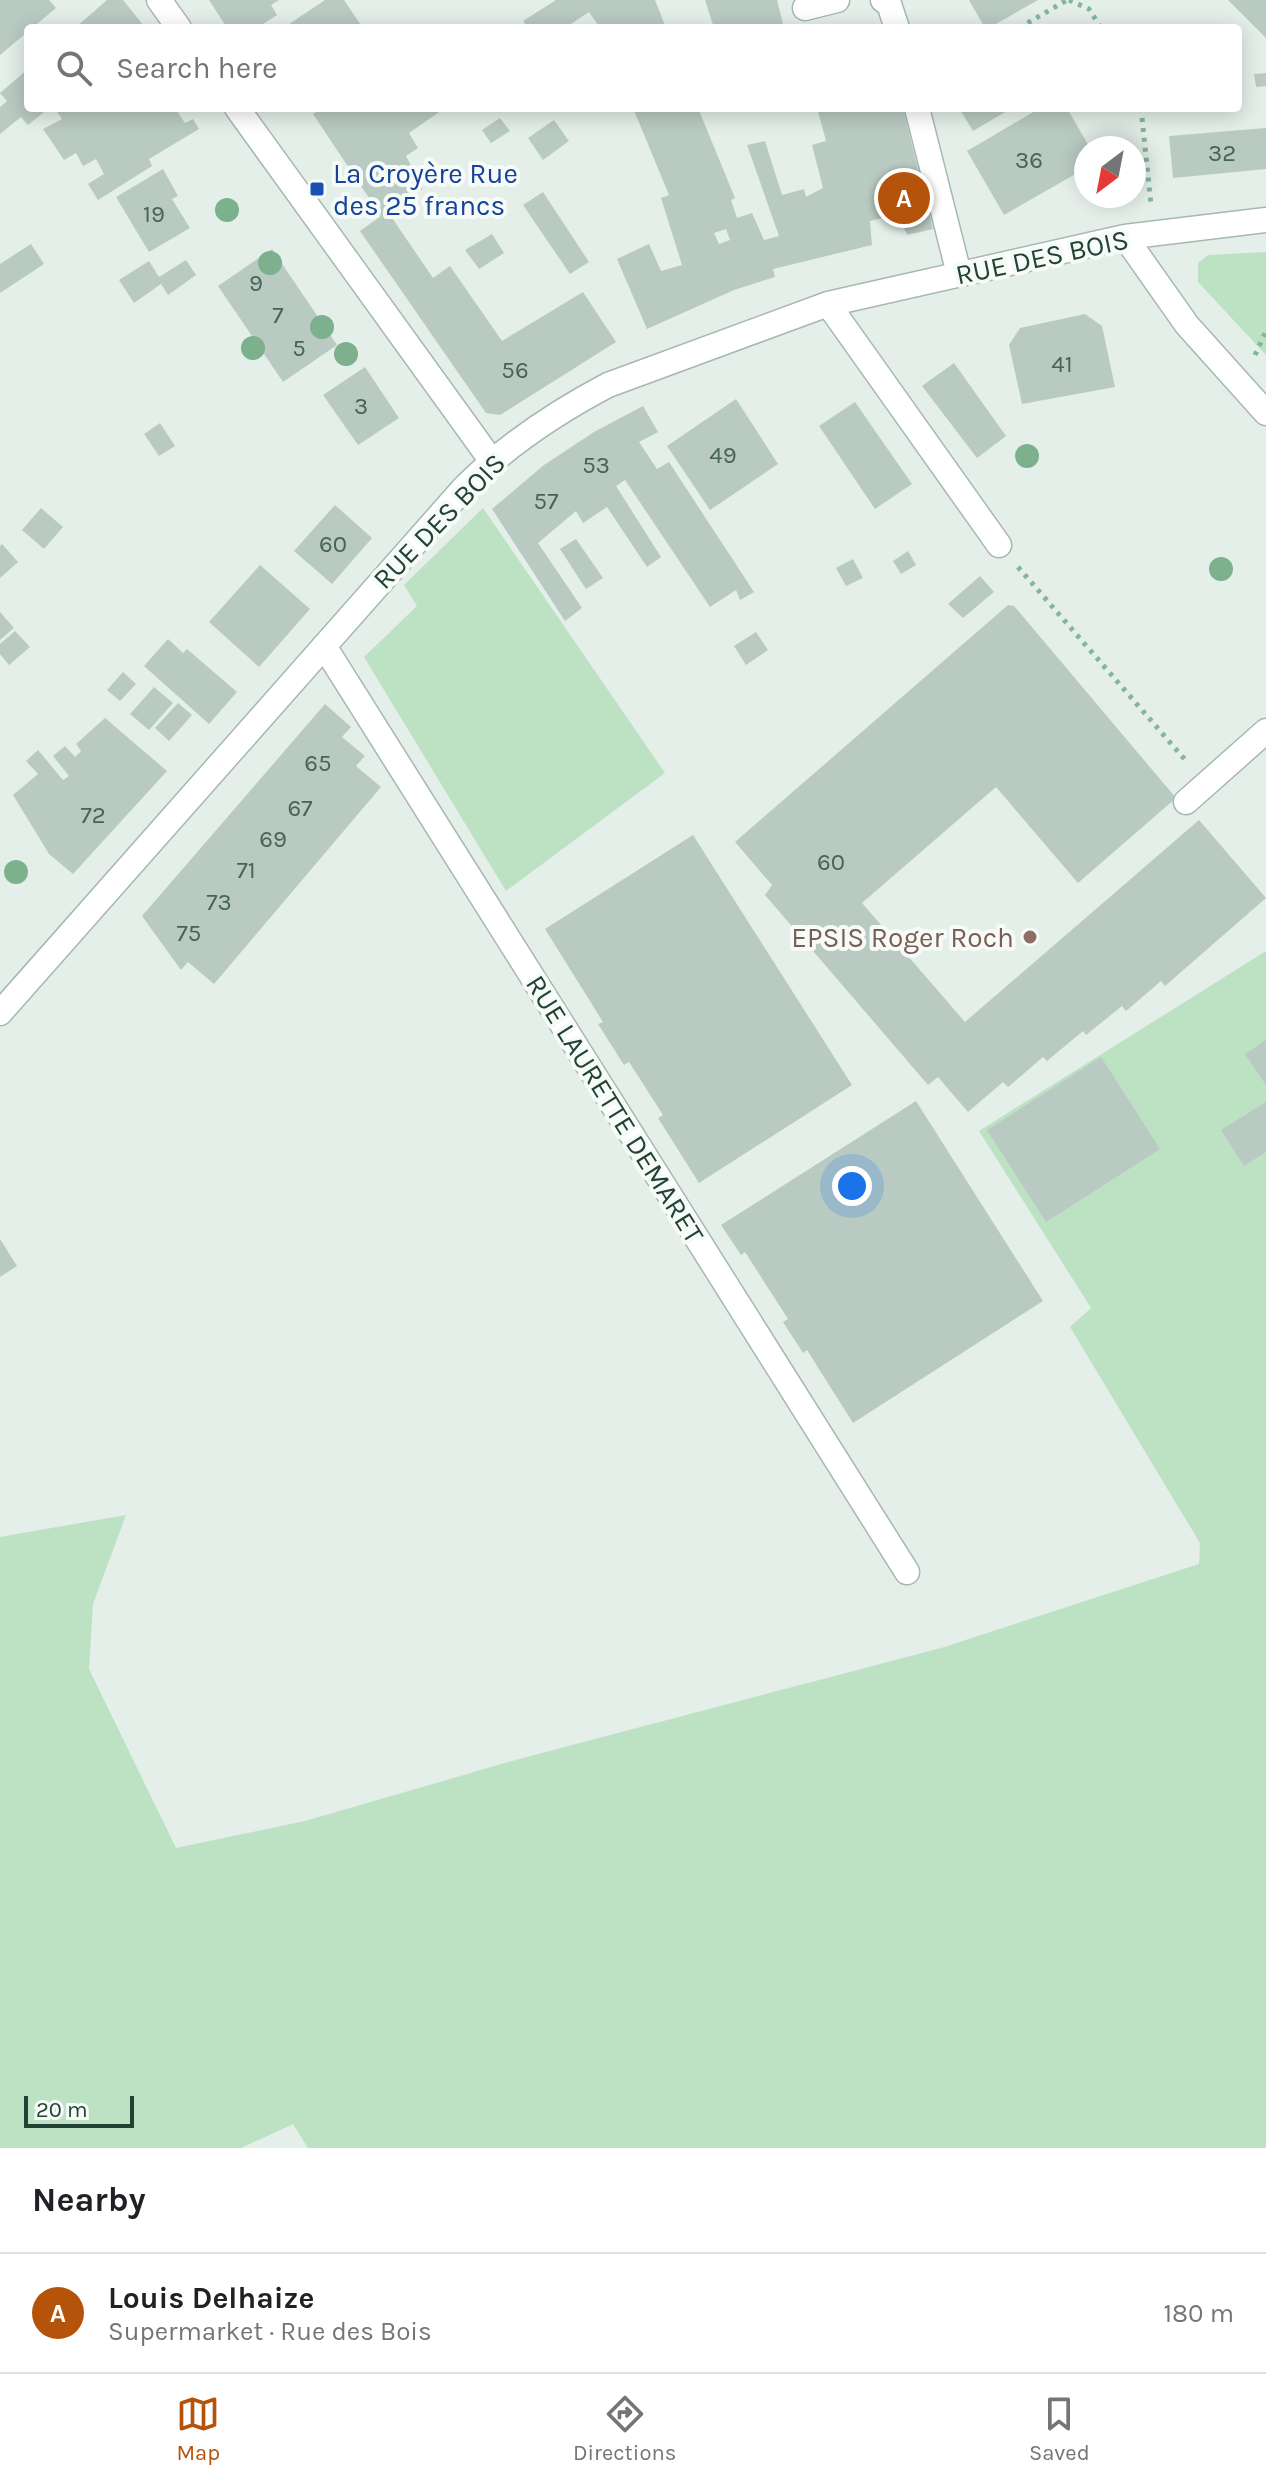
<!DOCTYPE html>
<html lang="en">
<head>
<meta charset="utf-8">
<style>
	body { margin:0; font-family:Karla,sans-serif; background:#f6f6f6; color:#202124 }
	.compass { position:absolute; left:1074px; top:136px; width:72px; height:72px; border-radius:50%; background:#fff; box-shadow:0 4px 20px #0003; rotate:212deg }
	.scale { position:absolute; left:24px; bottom:20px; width:110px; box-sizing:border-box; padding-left:8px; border:4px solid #224236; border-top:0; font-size:22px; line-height:28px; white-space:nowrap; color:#224236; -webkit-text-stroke:6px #f6fbf8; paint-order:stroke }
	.you { position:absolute; left:852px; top:1186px; width:28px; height:28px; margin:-20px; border:6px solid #fff; border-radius:50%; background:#1a73e8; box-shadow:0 0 0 12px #1a73e833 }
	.badge { display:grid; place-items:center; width:52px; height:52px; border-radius:50%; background:#b45309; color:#fff; font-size:26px; font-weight:700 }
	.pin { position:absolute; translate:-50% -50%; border:4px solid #fff; box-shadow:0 2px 8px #0006 }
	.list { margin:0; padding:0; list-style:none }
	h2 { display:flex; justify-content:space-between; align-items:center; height:104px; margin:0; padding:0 32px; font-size:34px }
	h2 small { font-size:26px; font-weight:400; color:#757577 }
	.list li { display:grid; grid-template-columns:52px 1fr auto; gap:24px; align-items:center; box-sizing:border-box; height:120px; padding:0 32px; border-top:2px solid #e0e0e0 }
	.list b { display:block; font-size:30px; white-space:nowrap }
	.list p { margin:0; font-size:26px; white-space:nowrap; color:#757577 }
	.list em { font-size:26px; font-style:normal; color:#757577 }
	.icon { flex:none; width:44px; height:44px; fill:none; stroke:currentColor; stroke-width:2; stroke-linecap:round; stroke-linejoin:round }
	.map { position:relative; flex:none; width:1266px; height:2148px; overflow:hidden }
	.search { position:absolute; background:#fff; box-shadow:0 4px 20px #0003; left:24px; right:24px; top:24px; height:88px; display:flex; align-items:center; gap:20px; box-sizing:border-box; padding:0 28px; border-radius:8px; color:#757577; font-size:30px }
	.sheet { height:224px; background:#fff }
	nav { display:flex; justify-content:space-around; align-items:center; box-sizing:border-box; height:112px; border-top:2px solid #e0e0e0; background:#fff; font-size:22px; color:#757577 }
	nav a { display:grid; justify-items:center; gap:4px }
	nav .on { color:#b45309 }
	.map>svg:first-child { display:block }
	.green { fill:#bce1c3 }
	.building { fill:#b9cac2; fill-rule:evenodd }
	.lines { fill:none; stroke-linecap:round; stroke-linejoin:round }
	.minor-casing { stroke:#a6b8b0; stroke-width:27 }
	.path { stroke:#83b5a0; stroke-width:5; stroke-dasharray:4 6; stroke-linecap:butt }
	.minor { stroke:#fff; stroke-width:24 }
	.tree { fill:#7db08d }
	.transit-dot { fill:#1a4fb4; stroke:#f6fbf8; stroke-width:3 }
	.education-dot { fill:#8d6e63; stroke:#f6fbf8; stroke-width:3 }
	.labels { text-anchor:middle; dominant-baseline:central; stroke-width:8; stroke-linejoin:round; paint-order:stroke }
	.number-label { font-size:24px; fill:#486459 }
	.transit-label { font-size:28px; fill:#164399; stroke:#f6fbf8; text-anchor:start }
	.street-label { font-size:28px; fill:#224236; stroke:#f6fbf8 }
	.education-label { font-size:28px; fill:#785e54; stroke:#f6fbf8; text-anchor:end }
</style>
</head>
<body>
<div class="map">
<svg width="1266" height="2148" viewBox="0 0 1266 2148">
	<rect width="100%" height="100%" fill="#e4efe9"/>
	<path class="green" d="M1266 252V355L1198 282V263L1208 255Z
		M483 508 665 773 506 891 364 657 417 606 404 585Z
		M1266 951V2148H308L293 2124 241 2148H0V1537L126 1515 93 1604 89 1669 176 1848 305 1821 519 1759 941 1648 1199 1564 1200 1543 1070 1327 1091 1308 979 1131Z"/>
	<path class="building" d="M0 0H49L56 8 0 55Z
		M107 0H123L144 26 75 28Z
		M209 0H279L271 5 277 15 257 28H227Z
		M325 0H344L363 28H283Z
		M556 0H655L666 28H600L589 12 565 28H528L523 21Z
		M705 0H777L784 28H714Z
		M969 0H1038L989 28H985Z
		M1228 0H1266V38Z
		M28 69V108H49L28 125 21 117 0 134V107L7 101 0 93Z
		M1266 73V86L1256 87 1254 74Z
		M60 108H175L185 123 193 119 199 129 149 159 152 166 98 200 88 184 104 174 96 159 83 166 76 153 64 160 43 129 62 119 56 110Z
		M322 108H445L409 133 418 148 406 156 423 189 388 212 433 278 450 266 502 341 583 292 616 342 500 415 486 413 360 231 381 216 313 114Z
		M633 108H698L735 198 731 200 737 218 752 213 764 240 779 236 747 145 765 141 782 195 804 189 806 197 823 188 812 145 826 141 817 108H903L933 229 907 235 898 214 870 221 872 245 773 269 775 277 734 290 647 329 617 259 649 244 661 271 682 265 661 198 669 195ZM726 229 730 240 719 244 714 233Z
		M959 108H1012L973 131Z
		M1040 108H1067L1090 148H1086V168L1004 215 967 151Z
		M500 118 510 131 491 143 482 130Z
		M554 120 569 141 543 160 528 138Z
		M1266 128V169L1173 178 1169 136Z
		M163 169 178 196 172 199 190 228 149 252 116 197Z
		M543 192 589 262 570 274 523 205Z
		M492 234 504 253 479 269 465 250Z
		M31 244 44 264 0 293V264Z
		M272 249 337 345 283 382 218 286Z
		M186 260 196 275 168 295 161 284 134 303 119 280 149 261 159 277Z
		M1085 314 1102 326 1115 387 1022 404 1009 345 1020 328Z
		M954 363 1006 436 977 458 922 386Z
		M365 367 399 418 358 445 323 395Z
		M736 399 778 464 710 510 667 446Z
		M855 402 912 484 875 509 819 426Z
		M643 406 658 432 639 442 657 469 669 462 754 592 740 600 736 590 710 607 625 480 616 486 661 557 647 567 607 507 583 523 576 511 538 543 582 608 565 621 492 509 544 465 594 432Z
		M160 423 175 446 159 456 144 434Z
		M335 505 372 538 332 584 294 551Z
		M41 508 63 527 44 549 22 530Z
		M576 539 603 578 586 589 560 549Z
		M2 544 18 562 0 578V546Z
		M908 551 916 565 901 574 893 561Z
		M853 559 863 578 846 586 836 568Z
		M260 565 310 609 259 667 209 622Z
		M980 576 994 592 963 618 948 604Z
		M1008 605 1014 606 1176 798 1078 883 996 787 862 903 965 1022 1199 820 1266 898 1165 986 1161 981 1126 1011 1122 1006 1086 1035 1083 1031 1047 1061 1043 1057 1008 1087 1003 1082 968 1112 938 1077 928 1085 765 895 772 885 735 842Z
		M0 612 14 628 0 640Z
		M15 631 30 647 9 665 0 654V644Z
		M756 632 768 650 746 665 734 646Z
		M168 639 183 653 187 649 237 692 209 724 144 666Z
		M123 672 136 684 120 701 107 690Z
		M154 687 173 703 149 730 130 714Z
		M178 703 192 715 169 741 155 728Z
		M325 704 351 727 342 737 365 756 356 766 381 787 214 984 188 962 181 970 142 916Z
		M105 718 167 771 73 874 49 854 13 795 38 774 26 761 38 750 63 780 69 776 53 756 65 746 75 757 81 751 76 744Z
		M693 835 852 1085 699 1183 658 1118 663 1115 629 1062 624 1065 598 1024 603 1022 545 929Z
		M1266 1040V1085L1245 1054Z
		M1101 1057 1160 1149 1046 1222 987 1130Z
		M916 1101 1043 1301 853 1423 807 1350 803 1353 783 1322 788 1319 745 1252 741 1255 721 1225Z
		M1266 1102V1152L1244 1166 1221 1130Z
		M0 1239 17 1266 0 1277Z"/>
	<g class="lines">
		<g class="minor-casing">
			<path id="minor" d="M159 0 179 28
				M883 0 889 4 897 28
				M805 8 837 0
				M237 108 491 460
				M917 108 959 274
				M1125 237 1187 325 1266 413
				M828 304 999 545
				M324 646 907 1572
				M1186 802 1266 731
				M0 1013 463 489C505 446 555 413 608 385L828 304 1125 237 1266 220"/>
		</g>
		<path class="path" d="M1069 0 1089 9 1101 28
			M1019 28 1067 0
			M1141 108 1151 205
			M1255 355 1266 331
			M1018 567 1187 762"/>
		<use href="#minor" class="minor"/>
	</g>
	<g class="tree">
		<circle cx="227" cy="210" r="12"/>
		<circle cx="270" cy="263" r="12"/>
		<circle cx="322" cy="327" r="12"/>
		<circle cx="253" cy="348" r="12"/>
		<circle cx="346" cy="354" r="12"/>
		<circle cx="1027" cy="456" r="12"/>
		<circle cx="1221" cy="569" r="12"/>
		<circle cx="16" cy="872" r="12"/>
	</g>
	<rect class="transit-dot" x="309" y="181" width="16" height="16" rx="4"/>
	<circle class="education-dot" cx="1030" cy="937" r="8"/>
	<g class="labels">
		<g class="number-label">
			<text x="1222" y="153">32</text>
			<text x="1029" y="160">36</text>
			<text x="154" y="214">19</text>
			<text x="256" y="283">9</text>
			<text x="278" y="315">7</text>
			<text x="299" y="348">5</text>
			<text x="1062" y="364">41</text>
			<text x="515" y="370">56</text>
			<text x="361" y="406">3</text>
			<text x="723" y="455">49</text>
			<text x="596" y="465">53</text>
			<text x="546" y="501">57</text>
			<text x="333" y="544">60</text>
			<text x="318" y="763">65</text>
			<text x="300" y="808">67</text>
			<text x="93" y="815">72</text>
			<text x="273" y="839">69</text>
			<text x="831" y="862">60</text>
			<text x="246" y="870">71</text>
			<text x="219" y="902">73</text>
			<text x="189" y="933">75</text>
		</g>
		<g class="transit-label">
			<text x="333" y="173">La Croyère Rue<tspan x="333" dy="32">des 25 francs</tspan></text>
		</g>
		<g class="street-label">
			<text transform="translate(1042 257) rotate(-12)">RUE DES BOIS</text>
			<text transform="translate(439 521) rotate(-46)">RUE DES BOIS</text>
			<text transform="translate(615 1109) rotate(58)">RUE LAURETTE DEMARET</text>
		</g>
		<g class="education-label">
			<text x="1014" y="937">EPSIS Roger Roch</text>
		</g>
	</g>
</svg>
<svg class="compass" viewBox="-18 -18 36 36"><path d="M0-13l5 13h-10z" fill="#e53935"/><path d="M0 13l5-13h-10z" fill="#757577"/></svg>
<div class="scale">20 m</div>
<div class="you"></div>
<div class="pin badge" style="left:904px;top:198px">A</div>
<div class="search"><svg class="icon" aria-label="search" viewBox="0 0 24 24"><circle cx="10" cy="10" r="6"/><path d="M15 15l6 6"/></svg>Search here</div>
</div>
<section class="sheet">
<h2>Nearby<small></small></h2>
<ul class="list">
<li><span class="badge">A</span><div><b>Louis Delhaize</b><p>Supermarket · Rue des Bois</p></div><em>180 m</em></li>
</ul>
</section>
<nav>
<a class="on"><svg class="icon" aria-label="map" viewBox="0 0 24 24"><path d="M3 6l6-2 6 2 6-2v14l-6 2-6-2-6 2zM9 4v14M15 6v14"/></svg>Map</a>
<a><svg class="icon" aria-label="directions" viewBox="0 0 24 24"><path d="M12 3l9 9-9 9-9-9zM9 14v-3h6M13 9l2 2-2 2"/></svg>Directions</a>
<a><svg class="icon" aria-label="saved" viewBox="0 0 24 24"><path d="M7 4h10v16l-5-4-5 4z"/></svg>Saved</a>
</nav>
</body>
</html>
